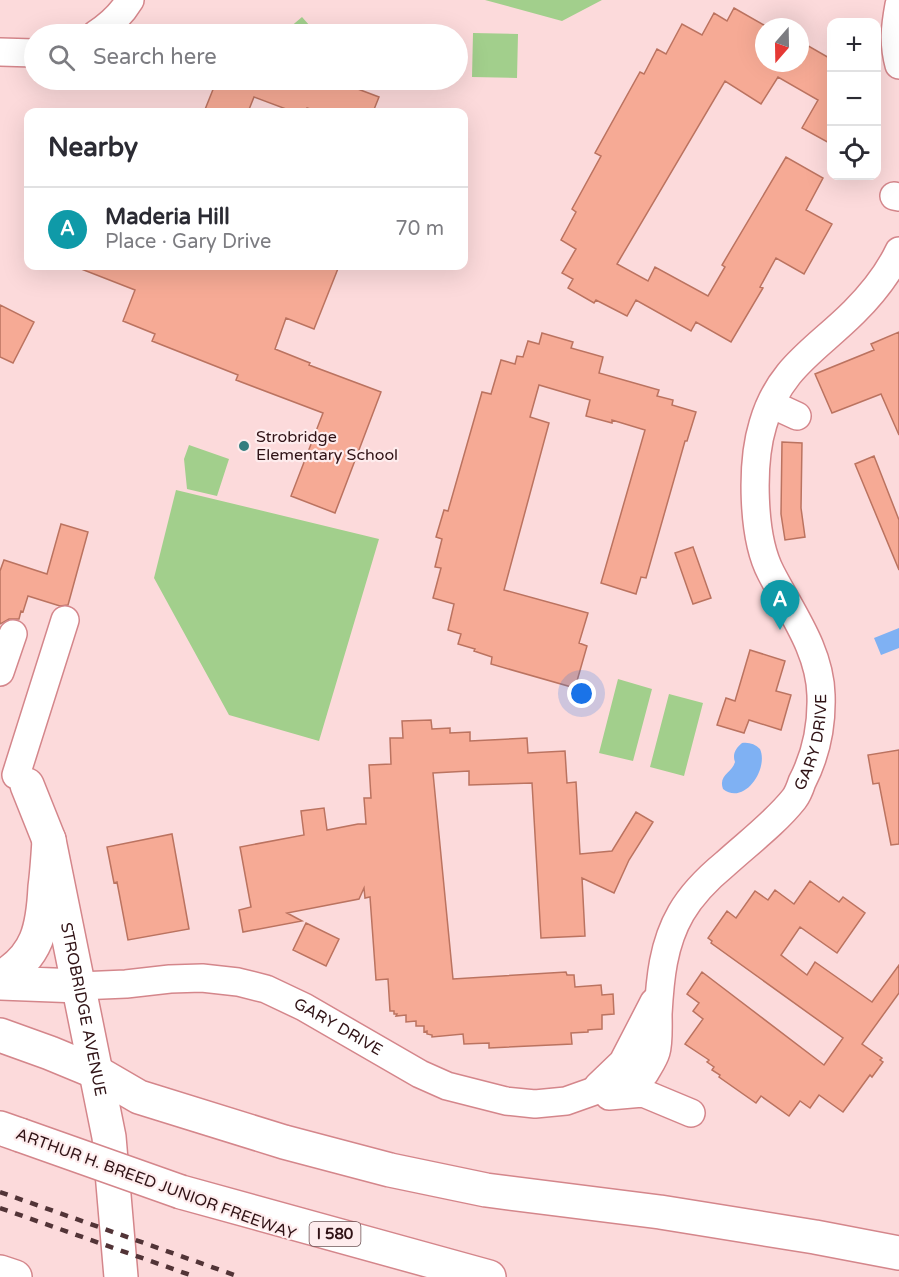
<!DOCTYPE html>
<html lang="en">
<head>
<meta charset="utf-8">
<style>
	body { margin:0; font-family:"Varela Round",sans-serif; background:#f2f2f3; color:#2b2b33 }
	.controls { position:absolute; right:18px; top:18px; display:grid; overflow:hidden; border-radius:12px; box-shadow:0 6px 24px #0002 }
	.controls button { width:54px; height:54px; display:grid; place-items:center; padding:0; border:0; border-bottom:2px solid #e1e1e2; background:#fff; color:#2b2b33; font:30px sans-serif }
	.compass { position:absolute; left:755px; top:18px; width:54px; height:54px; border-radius:50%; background:#fff; box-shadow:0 6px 24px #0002; rotate:200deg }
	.you { position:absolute; left:582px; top:694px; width:21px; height:21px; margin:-15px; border:4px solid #fff; border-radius:50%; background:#1a73e8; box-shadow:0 0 0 9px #1a73e833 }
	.badge { display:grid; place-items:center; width:39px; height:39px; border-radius:50%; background:#d93025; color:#fff; font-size:20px; font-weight:700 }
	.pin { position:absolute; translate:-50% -50px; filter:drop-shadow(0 2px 3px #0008) }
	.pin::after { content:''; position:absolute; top:32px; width:21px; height:18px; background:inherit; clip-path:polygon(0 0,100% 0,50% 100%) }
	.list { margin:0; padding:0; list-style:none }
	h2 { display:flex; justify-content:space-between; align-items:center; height:78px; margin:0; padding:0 24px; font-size:26px }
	h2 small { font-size:20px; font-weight:400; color:#7c7c81 }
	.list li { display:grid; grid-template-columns:39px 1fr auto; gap:18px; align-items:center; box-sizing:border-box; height:84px; padding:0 24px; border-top:2px solid #e1e1e2 }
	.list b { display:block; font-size:22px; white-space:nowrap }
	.list p { margin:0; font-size:20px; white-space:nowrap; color:#7c7c81 }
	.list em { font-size:20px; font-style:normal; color:#7c7c81 }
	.icon { flex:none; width:33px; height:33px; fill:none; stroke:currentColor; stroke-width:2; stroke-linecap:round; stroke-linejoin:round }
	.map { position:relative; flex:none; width:899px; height:1277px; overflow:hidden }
	.search { position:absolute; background:#fff; box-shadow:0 6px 24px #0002; left:24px; top:24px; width:444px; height:66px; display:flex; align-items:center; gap:15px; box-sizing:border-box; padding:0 21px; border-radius:33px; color:#7c7c81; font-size:22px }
	.panel { position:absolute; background:#fff; box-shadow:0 6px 24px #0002; left:24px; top:108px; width:444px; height:162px; border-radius:12px }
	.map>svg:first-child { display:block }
	.green { fill:#a2cf8c }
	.water { fill:#7fb1f3 }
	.building { fill:#f6aa95; stroke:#bb7360; stroke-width:1.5 }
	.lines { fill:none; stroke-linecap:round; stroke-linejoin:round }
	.minor-casing { stroke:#d4868b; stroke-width:30 }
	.major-casing { stroke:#d4868b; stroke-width:36 }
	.highway-casing { stroke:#d4868b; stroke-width:36 }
	.minor { stroke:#fff; stroke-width:27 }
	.major { stroke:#fff; stroke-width:33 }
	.highway { stroke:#fff; stroke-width:33 }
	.rail { stroke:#523437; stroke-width:4.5; stroke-dasharray:8 8; stroke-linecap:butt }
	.highway-bridge-casing { stroke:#d4868b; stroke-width:36; stroke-linecap:butt }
	.highway-bridge { stroke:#fff; stroke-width:33 }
	.poi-dot { fill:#347d7e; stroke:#feeced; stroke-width:2 }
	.labels { text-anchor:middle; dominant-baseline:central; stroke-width:4.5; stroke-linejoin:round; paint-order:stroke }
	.shield { fill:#feeced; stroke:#6e5456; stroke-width:1.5 }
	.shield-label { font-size:15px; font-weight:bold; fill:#301316 }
	.poi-label { font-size:16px; fill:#301316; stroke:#feeced; text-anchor:start }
	.street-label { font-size:16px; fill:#301316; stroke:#feeced }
</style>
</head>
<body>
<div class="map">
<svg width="899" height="1277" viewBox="0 0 899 1277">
	<rect width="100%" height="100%" fill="#fcdadb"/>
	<path class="green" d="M485 0H602L562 21Z
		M302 17 317 34H282Z
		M473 33 518 34 517 78 472 77Z
		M189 445 229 459 217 496 187 489 184 459Z
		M176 490 379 539 319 741 229 715 154 578Z
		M618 679 652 689 633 761 599 753Z
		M669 694 703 703 684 776 650 767Z"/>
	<path class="water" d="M899 628V648L881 655 874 638Z
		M742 743C749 742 755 744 760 749 769 769 744 806 723 789 718 775 732 773 735 762 732 754 736 748 742 743Z"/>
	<path class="building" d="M734 8 764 25V63H800V53L805 44 831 59V144L802 128 818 100 778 77 761 104 725 81 617 264 648 281 655 267 708 296 725 267 722 265 786 157 823 178 806 210 832 224 804 274 776 258 760 287 763 288 731 342 696 322 691 331 636 300 627 316 596 300 594 303 568 288 573 279 562 273 576 249 561 240 576 212 572 209 601 156 595 153 640 72 644 74 657 49 666 54 682 24 702 35 714 13 727 21Z
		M213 80H334L379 97 373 112H319L307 108 305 112H294L254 97 248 112H204L216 82 212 81Z
		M76 266H339L314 329 286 318 275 349 310 363 309 365 381 392 335 513 291 496 323 413 236 380 238 375 152 341 155 334 123 321 135 290 76 267Z
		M0 305 34 322 13 363 0 357Z
		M899 332V435L881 394 832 413 815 374 874 350 871 344Z
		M542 333 573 342 571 348 603 357 599 373 659 390 657 396 673 400 672 405 696 412 687 441H685L646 578 641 577 636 594 601 583 645 430 612 420V423L586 416 590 400 539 385 530 417 549 423 504 590 588 613 579 643 587 646 575 688 491 664 492 657 474 651 475 649 458 644 461 634 448 630 454 604 433 598 441 568 435 567 442 539 436 537 444 510 448 511 482 392 491 394 501 360 515 364 517 356 523 357 528 341 539 344Z
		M782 442 802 443 801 508 805 537 785 540 781 514Z
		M874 456 899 520V570L855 464Z
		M61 524 88 532 68 605 60 606 28 596 23 612 21 611 19 619H9L0 624V571L4 560 47 574Z
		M693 547 711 598 693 604 675 553Z
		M750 650 785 661 776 691 791 695 781 730 749 720 744 733 717 725 726 698 735 701Z
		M431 720 432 729 450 728V733L470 732V741L527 738 528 753 565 751 567 783 576 782 580 854 612 851 636 812 653 822 629 860 614 893 582 878 585 936 541 938 532 783 469 785V771L433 773 453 979 566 972 567 975H574L575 987 601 985 602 995 613 994 614 1014 602 1015V1029L588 1030V1032L571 1033 572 1044 489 1048V1043L464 1044 463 1034 432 1037V1035L427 1034V1031L424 1032V1026H416V1021L406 1022V1015L396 1016 397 1014H394V1011H390L388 979 376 980 370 897 365 898 364 888 359 899 287 913 302 921 243 932 239 910 251 907 240 847 304 835 301 811 324 808 327 830 358 824H366L364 798H371L369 765 391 764 390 738H403L402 721Z
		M899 750V844L891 845 879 783 873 784 868 755Z
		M172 834 189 929 128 940 117 882 114 883 107 847Z
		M810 881 839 902 843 897 865 913 837 953 800 927 781 955 807 975 815 962 872 1002 899 965V993L862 1044 882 1058 880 1060 883 1062 872 1077 870 1075 843 1112 819 1095 810 1108 800 1101 789 1116 761 1096 756 1103 719 1077 720 1075 712 1070 714 1067 707 1062 709 1060 685 1044 703 1019 693 1011 699 1003 687 994 702 972 824 1065 843 1038 711 943 712 941 708 938 727 911 736 918 755 891 768 900 775 890 794 904Z
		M306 923 339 939 326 966 293 950Z"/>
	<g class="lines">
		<g class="minor-casing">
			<g id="minor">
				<path d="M899 5C895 27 893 43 899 65"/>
				<path d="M96 34C110 25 121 15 130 0"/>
				<path d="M0 52 34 53"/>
				<path d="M894 196 899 197"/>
				<path d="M771 404 797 416"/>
				<path d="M0 672 13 634"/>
				<path d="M16 775 65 620"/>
				<path id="s1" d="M79 986 126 984 170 979 202 978 238 982 266 989 304 1007 420 1074 447 1086 506 1101 535 1104 566 1101 645 1073C649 1066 654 1059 656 1052 659 1042 658 1025 658 1014 660 979 663 944 681 913 692 894 708 878 725 864 748 843 775 823 794 799 798 794 800 788 802 782 816 755 822 725 821 695 820 650 791 612 771 573 752 537 751 463 763 424 779 368 816 350 854 312 872 294 888 274 899 251"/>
				<path d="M598 1086 623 1062 654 1002"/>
				<path d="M609 1096 643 1093 691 1113"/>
			</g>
		</g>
		<g class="major-casing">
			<g id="major">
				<path id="s2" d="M27 785 49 840 109 1137 121 1277"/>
			</g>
		</g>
		<g class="highway-casing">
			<path id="highway" d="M0 978C38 957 43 927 45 887 47 872 48 856 49 840
				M0 983 79 986
				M0 1035 50 1053 96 1072 139 1097 284 1142 390 1170 486 1190 660 1212 815 1237 899 1253
				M0 1128 20 1135
				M181 1192 489 1277
				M0 1272 15 1277"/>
		</g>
		<use href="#minor" class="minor"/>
		<use href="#major" class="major"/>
		<use href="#highway" class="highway"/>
		<path class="rail" d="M0 1192 240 1277
			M0 1208 196 1277"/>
		<g class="highway-bridge-casing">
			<path id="highway-bridge" d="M20 1135 181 1192"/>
		</g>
		<use href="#highway-bridge" class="highway-bridge"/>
	</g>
	<circle class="poi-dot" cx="244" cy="446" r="6"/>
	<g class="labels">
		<rect class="shield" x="309.5" y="1222" width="51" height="24" rx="4.5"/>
		<g class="shield-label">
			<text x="335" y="1234">I 580</text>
		</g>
		<g class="poi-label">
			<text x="256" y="437">Strobridge<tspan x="256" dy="18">Elementary School</tspan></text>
		</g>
		<g class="street-label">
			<text stroke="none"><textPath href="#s1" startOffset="987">GARY DRIVE</textPath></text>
			<text stroke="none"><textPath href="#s2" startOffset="232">STROBRIDGE AVENUE</textPath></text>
			<text stroke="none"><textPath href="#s1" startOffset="270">GARY DRIVE</textPath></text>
			<text transform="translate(156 1184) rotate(20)">ARTHUR H. BREED JUNIOR FREEWAY</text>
		</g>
	</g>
</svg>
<div class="controls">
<button>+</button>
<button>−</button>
<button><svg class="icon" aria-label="locate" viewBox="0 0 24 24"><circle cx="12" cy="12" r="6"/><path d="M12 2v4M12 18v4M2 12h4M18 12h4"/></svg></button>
</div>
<svg class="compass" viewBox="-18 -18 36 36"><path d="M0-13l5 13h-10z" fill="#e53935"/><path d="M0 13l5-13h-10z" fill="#7c7c81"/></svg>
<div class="you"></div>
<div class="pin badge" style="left:780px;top:630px;background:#0f9aa8">A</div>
<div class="search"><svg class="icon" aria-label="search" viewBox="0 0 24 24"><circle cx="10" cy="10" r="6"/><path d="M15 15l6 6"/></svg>Search here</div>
<section class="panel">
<h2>Nearby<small></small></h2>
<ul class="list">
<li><span class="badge" style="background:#0f9aa8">A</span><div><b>Maderia Hill</b><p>Place · Gary Drive</p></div><em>70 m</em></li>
</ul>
</section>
</div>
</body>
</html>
